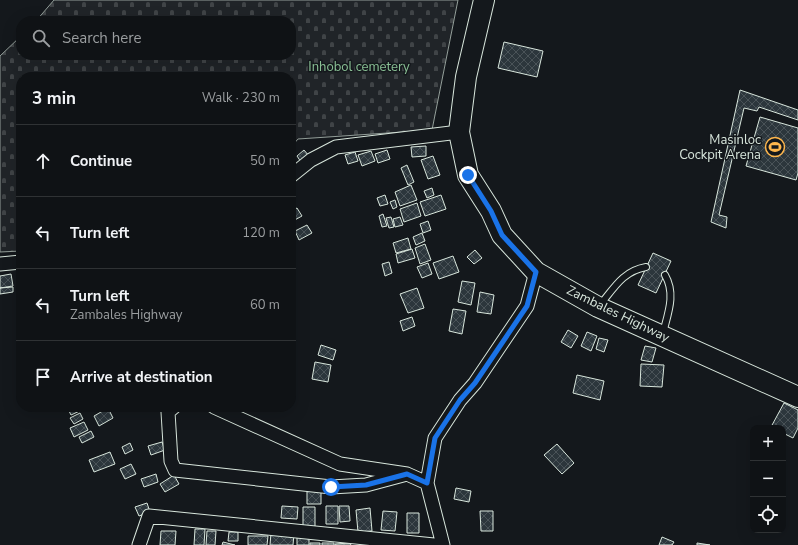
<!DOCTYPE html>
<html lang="en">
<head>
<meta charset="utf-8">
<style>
	body { margin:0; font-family:"Nunito Sans",sans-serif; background:#181b1e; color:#f1f3f6 }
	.controls { position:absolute; right:12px; bottom:12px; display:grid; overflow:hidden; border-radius:8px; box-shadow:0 4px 16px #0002 }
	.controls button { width:36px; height:36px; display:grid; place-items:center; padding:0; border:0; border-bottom:1px solid #2f3234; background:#0f1215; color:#f1f3f6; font:20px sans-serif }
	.stop { position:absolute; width:12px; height:12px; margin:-9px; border:3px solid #1a73e8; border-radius:50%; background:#fff }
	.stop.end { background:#1a73e8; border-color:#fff; box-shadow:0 1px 4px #0008 }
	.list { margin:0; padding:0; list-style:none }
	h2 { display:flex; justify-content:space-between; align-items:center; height:52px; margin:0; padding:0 16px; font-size:17px }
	h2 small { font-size:13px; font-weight:400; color:#9b9ea0 }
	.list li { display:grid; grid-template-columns:26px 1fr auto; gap:12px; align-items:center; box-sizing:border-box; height:72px; padding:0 16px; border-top:1px solid #2f3234 }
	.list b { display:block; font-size:15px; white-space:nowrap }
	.list p { margin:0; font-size:13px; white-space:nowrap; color:#9b9ea0 }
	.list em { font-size:13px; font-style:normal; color:#9b9ea0 }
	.icon { flex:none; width:22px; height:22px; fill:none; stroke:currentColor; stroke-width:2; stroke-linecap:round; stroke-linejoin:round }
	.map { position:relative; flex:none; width:798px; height:545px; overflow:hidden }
	.search { position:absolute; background:#0f1215; box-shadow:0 4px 16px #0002; left:16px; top:16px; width:280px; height:44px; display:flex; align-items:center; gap:10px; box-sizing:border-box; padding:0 14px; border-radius:16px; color:#9b9ea0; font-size:15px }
	.panel { position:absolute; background:#0f1215; box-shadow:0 4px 16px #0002; left:16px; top:72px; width:280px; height:340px; border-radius:16px }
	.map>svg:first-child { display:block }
	.cemetery { fill:url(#cemetery-stones); stroke:#939e99 }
	.building { fill:url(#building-cross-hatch); stroke:#d8e6dc }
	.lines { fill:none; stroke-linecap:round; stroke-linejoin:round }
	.service-casing { stroke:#d8e6dc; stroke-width:8 }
	.minor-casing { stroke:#d8e6dc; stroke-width:15 }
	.primary-casing { stroke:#d8e6dc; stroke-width:22 }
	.service { stroke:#14181c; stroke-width:6 }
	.minor { stroke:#14181c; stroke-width:13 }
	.primary { stroke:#14181c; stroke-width:20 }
	.route { stroke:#1a73e8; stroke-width:5 }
	.labels { text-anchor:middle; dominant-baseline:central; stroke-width:3; stroke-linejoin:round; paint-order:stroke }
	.park-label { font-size:13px; fill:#8ac095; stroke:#14181c }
	.poi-label { font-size:13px; fill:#d8e6dc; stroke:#14181c; text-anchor:end }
	.street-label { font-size:13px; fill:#d8e6dc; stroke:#14181c }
</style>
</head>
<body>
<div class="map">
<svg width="798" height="545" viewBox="0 0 798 545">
	<defs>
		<pattern id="cemetery-stones" width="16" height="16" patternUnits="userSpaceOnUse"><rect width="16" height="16" fill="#202428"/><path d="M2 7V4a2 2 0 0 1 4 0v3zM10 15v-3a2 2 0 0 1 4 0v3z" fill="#404447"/></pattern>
		<pattern id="building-cross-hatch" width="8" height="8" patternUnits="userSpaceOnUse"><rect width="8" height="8" fill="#2c363c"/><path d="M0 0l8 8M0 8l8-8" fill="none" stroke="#4a5358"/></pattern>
	</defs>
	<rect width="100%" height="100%" fill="#14181c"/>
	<path class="cemetery" d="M54 0H458L432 130 298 139 291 147V77H21V251L0 252V56L21 36V55H291V21H36Z"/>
	<path class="building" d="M504 42 543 51 537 77 498 68Z
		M740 90 798 110V120L759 107 757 111 744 108 719 215 727 217 726 228 711 222Z
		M760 117 798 128V173L796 180 746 166Z
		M426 146V156L412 157 411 147Z
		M304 150 309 156 301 162 297 156Z
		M387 150 390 159 378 163 375 154Z
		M371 151 375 161 362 166 358 155Z
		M355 152 358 161 348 164 345 155Z
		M433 156 440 175 428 179 421 160Z
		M407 165 414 182 408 185 401 168Z
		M411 185 417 200 400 206 395 192Z
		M432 188 434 195 427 198 424 191Z
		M385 195 388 204 380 206 377 198Z
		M441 195 446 209 425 216 420 202Z
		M395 200 397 207 393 209 390 202Z
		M417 203 421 216 404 222 400 209Z
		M297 208 302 216 291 222V211Z
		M383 214 387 226 382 227 379 216Z
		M391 217 394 227 389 228 386 218Z
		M400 217 403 225 395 227 393 219Z
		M428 221 431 230 423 233 420 224Z
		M307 225 312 233 299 240 295 231Z
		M422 233 425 241 416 245 413 237Z
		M408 238 411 249 396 253 393 243Z
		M425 244 431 260 420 264 415 248Z
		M412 249 415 258 398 263 396 254Z
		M475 250 482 258 474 264 467 257Z
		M653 253 671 261 656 293 638 285Z
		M453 256 459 272 439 279 433 263Z
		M389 262 392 273 385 276 382 264Z
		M428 263 432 274 422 278 417 267Z
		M11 274 13 286 0 288V276Z
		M462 281 475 283 471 305 458 302Z
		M13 287V292L0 294V288Z
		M417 288 424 308 408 313 400 294Z
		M480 292 494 295 491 314 477 312Z
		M453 309 466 311 462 334 449 331Z
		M412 317 415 326 403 331 400 321Z
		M568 330 578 336 571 348 561 342Z
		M587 332 597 336 591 351 581 346Z
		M599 338 608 340 604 352 596 349Z
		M321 345 336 350 333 360 318 355Z
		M645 346 656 348 652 362 641 360Z
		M315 362 331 365 328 382 312 379Z
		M641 364 664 365 662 387 640 386Z
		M577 375 604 381 600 400 573 393Z
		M784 403 798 410V428L793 438 783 433V428L771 427Z
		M67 407H83L84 409 71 415Z
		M108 408 113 418 99 426 94 416Z
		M80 413 83 419 74 424 70 418Z
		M84 422 88 430 74 437 70 428Z
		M91 431 94 437 82 443 79 437Z
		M162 442 165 450 151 455 148 446Z
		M130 443 133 450 125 454 122 447Z
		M557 444 574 463 562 474 544 455Z
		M110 452 115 464 94 472 89 460Z
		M131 464 136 474 125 479 120 469Z
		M156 474 158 482 144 487 141 479Z
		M174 475 179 484 165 492 160 484Z
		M307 488H321V504H307Z
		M456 488 471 491 469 502 454 499Z
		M147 503 150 512 139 516 135 507Z
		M282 506 298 507 297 519 281 518Z
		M326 506H338V524H326Z
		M339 506H349L350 521 340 522Z
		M303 507H315V527L303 526Z
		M370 508 372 531 358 532 356 510Z
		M383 511 397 512 395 531 381 530Z
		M480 511H493V531H481Z
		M407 513H419V533H407Z
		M195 529H205L204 545H194Z
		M161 531H176L175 545H160Z
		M207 531H216L215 545H206Z
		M229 532H238V541H228Z
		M271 533 294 534 293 545H270Z
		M248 536H268L267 545H248Z
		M297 537H309V545H297Z
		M662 537 674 542 672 545H659Z
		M223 542 235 545H222Z
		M310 543H320V545H310Z
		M322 543H334V545H322Z
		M350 543 351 545H335V544Z
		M697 543 710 545H697Z"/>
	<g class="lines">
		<g class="service-casing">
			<path id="service" d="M600 305C614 288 623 271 646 267
				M663 333C668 313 676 294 665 275"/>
		</g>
		<g class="minor-casing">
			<path id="minor" d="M291 176 311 160 336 147 459 132
				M0 264 21 262
				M174 407 168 412 171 461 175 470 331 487 366 485 407 474
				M214 407 340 464 407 474 427 483
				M139 545 149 516 434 545
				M443 545 427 483 435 438 460 400 475 383 527 306 536 272"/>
		</g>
		<g class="primary-casing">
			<path id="primary" d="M484 0 466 77 459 132 468 175 491 211 502 235 536 272 598 307 798 397"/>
		</g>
		<use href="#service" class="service"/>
		<use href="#minor" class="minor"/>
		<use href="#primary" class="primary"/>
	</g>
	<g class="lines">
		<path class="route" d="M331 487 366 485 407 474 427 483 435 438 460 400 475 383 527 306 536 272 502 235 491 211 468 175"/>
	</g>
	<defs>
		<g id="stadium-ring" transform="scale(1)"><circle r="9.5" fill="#14181c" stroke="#ffb74d" stroke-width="1.5"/><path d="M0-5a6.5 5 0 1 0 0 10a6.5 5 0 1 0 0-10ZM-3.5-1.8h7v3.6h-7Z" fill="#ffb74d"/></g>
	</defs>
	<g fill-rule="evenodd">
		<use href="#stadium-ring" x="775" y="147"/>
	</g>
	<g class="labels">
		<g class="park-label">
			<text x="359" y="67">Inhobol cemetery</text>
		</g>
		<g class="poi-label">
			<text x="761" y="140">Masinloc<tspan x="761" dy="15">Cockpit Arena</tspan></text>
		</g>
		<g class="street-label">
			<text transform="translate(618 314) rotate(26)">Zambales Highway</text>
		</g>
	</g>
</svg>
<div class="controls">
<button>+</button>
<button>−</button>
<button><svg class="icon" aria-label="locate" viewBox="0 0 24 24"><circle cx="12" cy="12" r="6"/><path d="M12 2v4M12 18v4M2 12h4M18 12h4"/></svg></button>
</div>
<div class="stop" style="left:331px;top:487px"></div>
<div class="stop end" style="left:468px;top:175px"></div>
<div class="search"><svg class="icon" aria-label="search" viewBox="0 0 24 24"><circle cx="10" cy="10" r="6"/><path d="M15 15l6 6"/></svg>Search here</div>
<section class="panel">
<h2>3 min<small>Walk · 230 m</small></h2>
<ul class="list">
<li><svg class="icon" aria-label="ahead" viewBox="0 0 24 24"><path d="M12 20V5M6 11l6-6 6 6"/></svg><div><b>Continue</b></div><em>50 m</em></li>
<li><svg class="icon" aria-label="left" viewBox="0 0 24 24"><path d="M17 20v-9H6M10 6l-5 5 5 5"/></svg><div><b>Turn left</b></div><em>120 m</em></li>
<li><svg class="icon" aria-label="left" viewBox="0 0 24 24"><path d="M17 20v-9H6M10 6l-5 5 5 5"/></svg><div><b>Turn left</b><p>Zambales Highway</p></div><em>60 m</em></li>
<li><svg class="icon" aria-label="arrive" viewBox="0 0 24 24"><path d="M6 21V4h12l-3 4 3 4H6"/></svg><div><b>Arrive at destination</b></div></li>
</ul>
</section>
</div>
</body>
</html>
